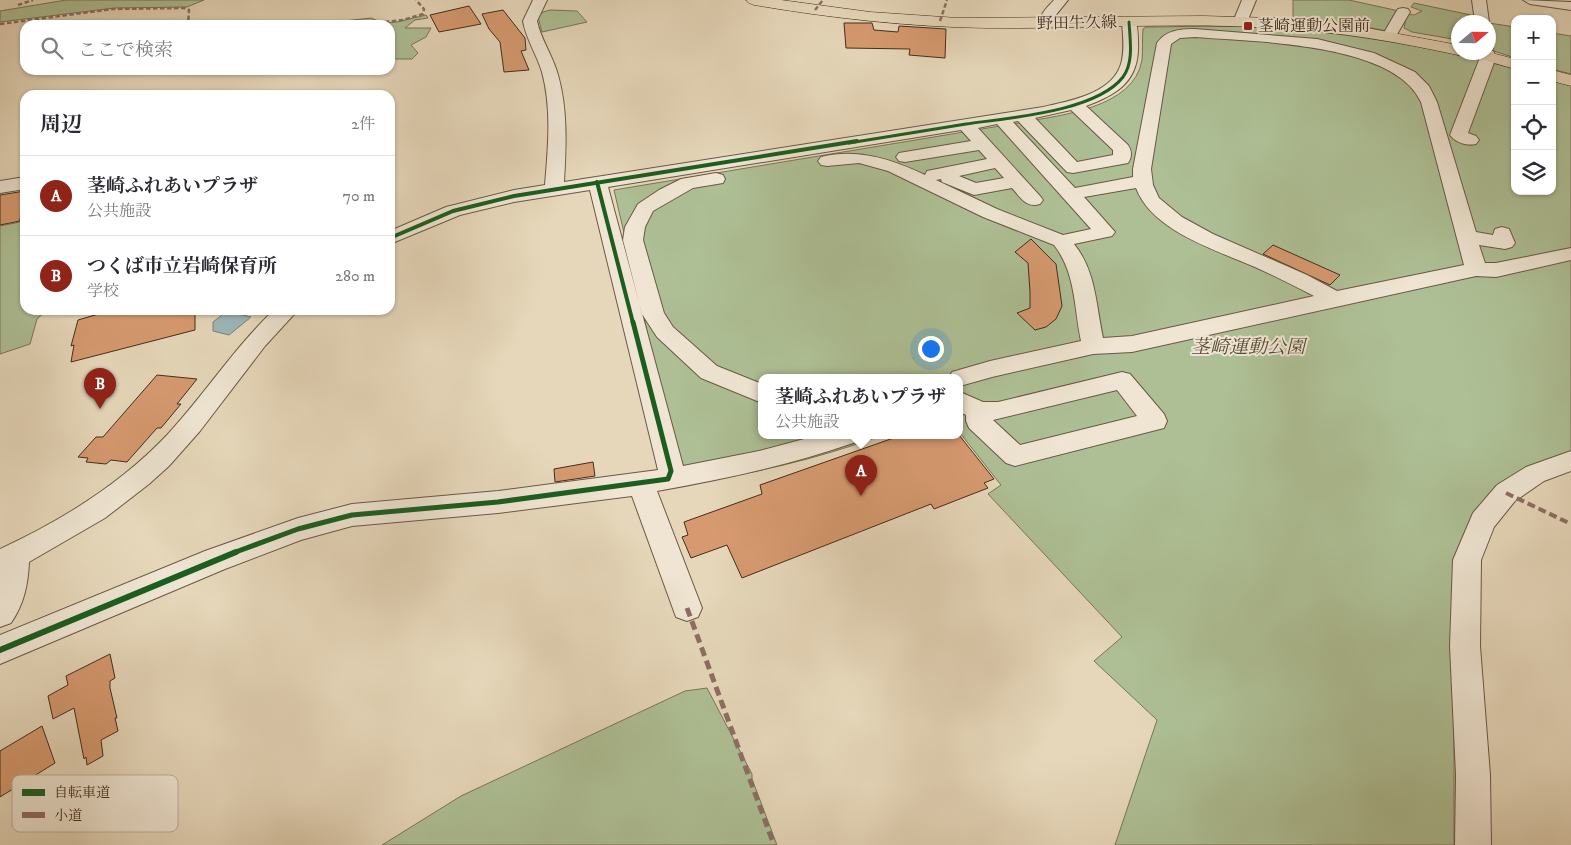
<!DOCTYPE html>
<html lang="ja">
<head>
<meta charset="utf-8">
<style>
	body { margin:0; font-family:"IM FELL DW Pica","Noto Serif JP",serif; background:#f2f2f3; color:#2b2b33 }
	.controls { position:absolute; right:15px; top:15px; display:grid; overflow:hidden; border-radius:10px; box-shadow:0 1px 4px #0004 }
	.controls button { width:45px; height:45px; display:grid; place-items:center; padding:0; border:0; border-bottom:1px solid #e1e1e2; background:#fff; color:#2b2b33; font:25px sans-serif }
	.compass { position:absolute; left:1451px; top:15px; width:45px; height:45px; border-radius:50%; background:#fff; box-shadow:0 1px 4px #0004; rotate:70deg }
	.you { position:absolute; left:930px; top:348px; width:18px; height:18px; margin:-12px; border:4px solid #fff; border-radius:50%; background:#1a73e8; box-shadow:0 0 0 8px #1a73e833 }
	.badge { display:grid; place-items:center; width:32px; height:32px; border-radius:50%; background:#8f2418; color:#fff; font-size:16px; font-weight:700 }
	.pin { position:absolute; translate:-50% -41px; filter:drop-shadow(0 1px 2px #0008) }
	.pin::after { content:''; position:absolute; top:26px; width:18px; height:15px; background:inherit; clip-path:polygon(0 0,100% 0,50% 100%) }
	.popup { position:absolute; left:758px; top:374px; width:205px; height:65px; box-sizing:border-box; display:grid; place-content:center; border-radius:10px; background:#fff; filter:drop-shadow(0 1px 4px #0005); font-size:16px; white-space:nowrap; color:#7c7c81 }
	.popup b { font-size:19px; color:#2b2b33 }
	.popup::after { content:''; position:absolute; left:50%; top:100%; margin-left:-10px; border:10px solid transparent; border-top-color:#fff }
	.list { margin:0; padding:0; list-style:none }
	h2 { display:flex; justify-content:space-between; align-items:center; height:65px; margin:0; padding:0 20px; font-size:21px }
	h2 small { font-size:16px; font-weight:400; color:#7c7c81 }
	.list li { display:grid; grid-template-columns:32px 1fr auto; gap:15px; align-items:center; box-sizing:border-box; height:80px; padding:0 20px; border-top:1px solid #e1e1e2 }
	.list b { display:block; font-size:19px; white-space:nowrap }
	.list p { margin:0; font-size:16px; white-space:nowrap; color:#7c7c81 }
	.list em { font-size:16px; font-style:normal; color:#7c7c81 }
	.icon { flex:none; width:28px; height:28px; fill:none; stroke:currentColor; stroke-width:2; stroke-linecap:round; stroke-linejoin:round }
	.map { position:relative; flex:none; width:1571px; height:845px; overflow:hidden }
	.search { position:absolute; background:#fff; box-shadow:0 1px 4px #0004; left:20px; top:20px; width:375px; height:55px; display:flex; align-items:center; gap:12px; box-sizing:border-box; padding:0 18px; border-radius:15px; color:#7c7c81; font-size:19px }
	.panel { position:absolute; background:#fff; box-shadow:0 1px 4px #0004; left:20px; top:90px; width:375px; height:225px; border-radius:15px }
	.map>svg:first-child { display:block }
	.green { fill:#aebf95; stroke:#787659 }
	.water { fill:#9cb7bb; stroke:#78807c }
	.building { fill:#d79a70; stroke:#422d1d }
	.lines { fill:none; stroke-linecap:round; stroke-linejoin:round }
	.minor-casing { stroke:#6b5844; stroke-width:2 }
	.major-casing { stroke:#422d1d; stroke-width:1 }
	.minor { fill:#efe5d2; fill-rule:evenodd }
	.major { fill:#e6d7ba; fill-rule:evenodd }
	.quiet-far2 { stroke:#8d6e63; stroke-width:2.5; stroke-dasharray:4.5 2.5; stroke-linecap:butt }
	.quiet-far1 { stroke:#8d6e63; stroke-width:4; stroke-dasharray:8 4; stroke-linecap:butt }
	.quiet { stroke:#8d6e63; stroke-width:5; stroke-dasharray:9 5; stroke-linecap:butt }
	.cycleway-far3-casing { stroke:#efe5d2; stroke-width:5 }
	.cycleway-far2-casing { stroke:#efe5d2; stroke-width:6 }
	.cycleway-far1-casing { stroke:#efe5d2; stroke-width:8 }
	.cycleway-casing { stroke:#efe5d2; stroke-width:9 }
	.cycleway-far3 { stroke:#1b5e20; stroke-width:3 }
	.cycleway-far2 { stroke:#1b5e20; stroke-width:4 }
	.cycleway-far1 { stroke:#1b5e20; stroke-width:5 }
	.cycleway { stroke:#1b5e20; stroke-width:6 }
	.poi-dot { fill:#8f2418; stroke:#efe5d2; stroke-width:2 }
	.labels { text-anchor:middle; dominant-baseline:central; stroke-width:4; stroke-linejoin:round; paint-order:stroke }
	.far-street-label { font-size:16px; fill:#422d1d; stroke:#efe5d2 }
	.far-poi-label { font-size:16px; fill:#422d1d; stroke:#efe5d2; text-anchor:start }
	.park-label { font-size:19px; font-style:italic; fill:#584a35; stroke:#efe5d2 }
	.key { fill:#efe5d2; stroke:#bbae9c; stroke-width:1 }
	.key-label { font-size:14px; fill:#422d1d }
</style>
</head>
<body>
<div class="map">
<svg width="1571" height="845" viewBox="0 0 1571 845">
	<rect width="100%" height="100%" fill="#e6d7ba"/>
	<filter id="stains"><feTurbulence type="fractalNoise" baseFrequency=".004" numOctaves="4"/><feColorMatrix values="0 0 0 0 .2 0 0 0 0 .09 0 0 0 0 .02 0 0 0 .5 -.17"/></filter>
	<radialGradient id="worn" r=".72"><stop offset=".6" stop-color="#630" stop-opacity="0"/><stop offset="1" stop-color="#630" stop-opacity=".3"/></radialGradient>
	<path class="green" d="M66 0H204L187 7 115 8 0 22V11Z
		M1293 0H1349L1399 11 1387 31 1340 22 1293 18Z
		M1414 3 1471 15V22H1458V40L1412 32 1404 28 1407 14 1414 15 1422 11 1411 7Z
		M550 10 577 11 587 22 542 32 538 17 543 12Z
		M426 15 428 18 415 20 405 28H431L426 37 411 45 418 53 412 59H390V25H336L344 21 371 18 383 23 397 22Z
		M1489 23 1515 27V58L1494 51Z
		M1146 27C1182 27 1219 25 1256 27 1344 32 1430 46 1515 69V191H1552V80L1571 86V455L1515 475 1454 615V845H1115L1157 720 1094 661 1122 637 988 494 1001 485 960 433V377H762V435H883C818 459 751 474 683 485L614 190 1024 122C1061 115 1134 108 1142 60 1143 50 1142 39 1143 29Z
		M1552 33 1571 36V74L1552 69Z
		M25 221V310H47L37 319 30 344 0 354V226Z
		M707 688 752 774V779L777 845H382L461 796 685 691Z"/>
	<path class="water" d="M227 311 251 317 229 335 213 331V322Z"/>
	<path class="building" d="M469 6 481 24 439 32 430 15Z
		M503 10 525 38 526 50 521 51 529 70 504 72 500 42 489 29 482 14Z
		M844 23H872L874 30 898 32 899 26 946 29 945 58 909 55 910 49 846 48Z
		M25 191V210H21L20 221 0 225V195Z
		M1031 239 1056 264 1062 306 1056 319 1046 327 1035 330 1017 313 1030 308V292L1028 263 1015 252Z
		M1273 245 1340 275 1330 285 1263 254Z
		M112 310H195V330L71 362 74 345 71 346 78 320Z
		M157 375 197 379 177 404H181L161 428H157L127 462 111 460 106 464 86 462 88 458 78 457 96 437H103Z
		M902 435H959L994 479 984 483 988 488 934 509 931 504 742 578 727 545 691 558 682 537 688 535 684 522 762 494 760 485Z
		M593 462 595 476 555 482 554 469Z
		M110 654 115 678 110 681V688L117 718H115L118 731 101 740 103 756 87 765 86 757 84 759 74 708 53 719 48 696 68 685 66 676Z
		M42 726 55 763 0 797V751Z"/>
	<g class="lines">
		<g class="minor-casing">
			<path id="minor" d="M533 0H547L537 21C541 40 553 56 558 75 568 110 566 147 564 182L1043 107C1069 101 1112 94 1121 64 1125 51 1123 35 1122 22L1124 19H1134C1138 25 1138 35 1138 42 1140 80 1119 94 1086 106L1128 145C1132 151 1132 157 1128 163L1073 173 1067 172 1018 121 1013 122 1075 188 1133 177V169L1157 43C1166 30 1180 29 1195 29L1317 39 1374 53 1415 72 1429 86 1437 102 1476 232 1493 235 1495 229 1502 227 1509 229 1515 243 1512 247 1505 249 1479 245 1485 263H1496L1571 248V260L1496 277 1476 276 1132 352 1093 354 992 377 960 386V377H949L952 372 990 361 1081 341C1074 308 1076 273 1054 245L983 217 888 171 859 163 827 166 821 165 818 161 821 157C858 148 891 159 925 175L927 171 987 159 979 150 905 162 899 161 896 157 899 153 971 141 961 130 608 187 683 466 759 451 819 435H860L856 442C791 465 725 479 657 491L702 608 698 617 687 621 676 617 632 496 498 513 352 526 301 540 225 569 0 664V635L205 551 298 518 352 504 498 491 658 470 590 190 514 202 460 215 390 244V231L446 207 514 190 545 185C548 148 552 109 542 72 537 55 526 39 523 21ZM1195 37C1253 42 1394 42 1421 102L1464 265 1337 291 1307 275 1213 234 1182 217 1159 198 1153 185 1151 169 1171 44 1180 38ZM1071 110 1113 150V155L1077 162 1035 118ZM997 124 1091 229 1063 235 997 209 936 180 941 179 942 182 974 195 1012 188C1021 198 1026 208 1040 204L1043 200 1040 196 978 128ZM995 168 1004 178 976 183 959 176ZM1136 188C1152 231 1216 250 1255 267 1275 276 1295 286 1314 296L1132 336 1103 338C1096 305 1096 271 1074 244L1112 236 1115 232 1084 197Z
				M1054 0H1068L1055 16 1053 26H1043C1037 15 1047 8 1054 0Z
				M1242 0H1256L1249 17 1251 22 1249 25H1239L1235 17Z
				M1472 0H1486L1489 22 1488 23 1475 22Z
				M1523 0 1571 2V10L1530 4Z
				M1403 8 1408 9 1410 12 1396 36 1394 39H1384L1382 36 1396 12 1398 9Z
				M1488 48 1494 52 1495 60 1468 133 1476 136 1479 140 1476 144C1467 146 1456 143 1450 135L1479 60 1478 52H1488Z
				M716 173 723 175 725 179 723 183 693 188 653 211 645 227 643 240 664 313 673 327 717 366 762 384V403L701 378 657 337 642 314 623 240 625 227 638 204 659 190 681 179Z
				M25 177V189L0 193V181Z
				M274 310H298L265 346 200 431 169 466 149 484 105 518 29 562C28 585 24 604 11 623L0 627V549C61 521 122 483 168 434 205 394 234 348 274 310Z
				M1122 372 1130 374 1164 414 1167 421 1164 428 1015 466 1006 463 969 428 966 421V415L960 412V392L983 402H998ZM1117 390 1137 416 1020 445 993 420Z
				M1571 451V471L1544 481 1515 501 1494 527 1481 560 1480 646 1490 775 1491 845H1455L1456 775 1450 646 1453 560 1473 513 1497 485 1526 467Z"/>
		</g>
		<g class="major-casing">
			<path id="major" d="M746 0H781L870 12 958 18 1203 16 1275 18 1367 28 1458 45V52H1488L1515 59V69L1463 54 1458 55C1398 42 1336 31 1275 28 1179 22 1083 29 987 28 909 27 831 18 754 5L749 3Z
				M1552 70 1571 75V86L1552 81Z"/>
		</g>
		<use href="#minor" class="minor"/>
		<use href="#major" class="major"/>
		<path class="quiet-far2" d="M18 5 33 0
			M815 10 823 0
			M940 21 947 0
			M0 24 113 9 184 8 189 10 188 25
			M357 25 403 20 423 14 424 9 416 0"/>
		<path class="quiet-far1" d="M1506 493 1571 524"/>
		<path class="quiet" d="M687 608 774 845"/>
		<g class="cycleway-far3-casing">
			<path id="cycleway-far3" d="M849 143C888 137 927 130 966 124 1007 118 1096 112 1123 77 1134 62 1130 40 1129 22"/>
		</g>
		<g class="cycleway-far2-casing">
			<path id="cycleway-far2" d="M597 182 633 323
				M390 238 453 211 514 196 857 141"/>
		</g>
		<g class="cycleway-far1-casing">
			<path id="cycleway-far1" d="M233 553 298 529 352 515 498 502 668 479 671 471 633 322"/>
		</g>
		<g class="cycleway-casing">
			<path id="cycleway" d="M0 650 236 552"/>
		</g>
		<use href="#cycleway-far3" class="cycleway-far3"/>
		<use href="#cycleway-far2" class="cycleway-far2"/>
		<use href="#cycleway-far1" class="cycleway-far1"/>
		<use href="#cycleway" class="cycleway"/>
	</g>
	<rect class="poi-dot" x="1243" y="21" width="10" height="10" rx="2.5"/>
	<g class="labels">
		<g class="far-street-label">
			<text transform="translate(1077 23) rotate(-1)">野田牛久線</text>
		</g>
		<g class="far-poi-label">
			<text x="1258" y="26">茎崎運動公園前</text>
		</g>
		<g class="park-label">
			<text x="1248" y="347">茎崎運動公園</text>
		</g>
	</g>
	<rect x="12" y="775" width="166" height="57" rx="8" class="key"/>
	<rect x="22" y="789" width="23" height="7" fill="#1b5e20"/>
	<rect x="22" y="812" width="23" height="6" fill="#8d6e63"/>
	<g class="key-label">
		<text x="54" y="797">自転車道</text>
		<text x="54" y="820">小道</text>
	</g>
	<rect width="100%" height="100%" filter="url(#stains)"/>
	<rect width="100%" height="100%" fill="url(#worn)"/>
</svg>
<div class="controls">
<button>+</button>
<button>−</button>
<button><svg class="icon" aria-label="locate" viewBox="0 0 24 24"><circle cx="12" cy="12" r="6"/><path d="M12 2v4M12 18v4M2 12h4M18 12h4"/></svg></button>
<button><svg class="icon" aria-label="layers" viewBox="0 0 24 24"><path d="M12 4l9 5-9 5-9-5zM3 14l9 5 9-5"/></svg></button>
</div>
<svg class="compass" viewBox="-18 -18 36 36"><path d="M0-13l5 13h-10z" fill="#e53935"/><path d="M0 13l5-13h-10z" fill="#7c7c81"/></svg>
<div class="you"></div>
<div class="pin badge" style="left:861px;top:496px">A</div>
<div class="popup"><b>茎崎ふれあいプラザ</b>公共施設</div>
<div class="pin badge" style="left:100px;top:409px">B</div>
<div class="search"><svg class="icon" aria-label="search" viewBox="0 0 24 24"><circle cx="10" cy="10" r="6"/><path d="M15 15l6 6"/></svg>ここで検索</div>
<section class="panel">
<h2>周辺<small>2件</small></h2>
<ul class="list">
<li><span class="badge">A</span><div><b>茎崎ふれあいプラザ</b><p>公共施設</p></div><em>70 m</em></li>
<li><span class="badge">B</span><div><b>つくば市立岩崎保育所</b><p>学校</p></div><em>280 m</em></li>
</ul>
</section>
</div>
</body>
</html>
